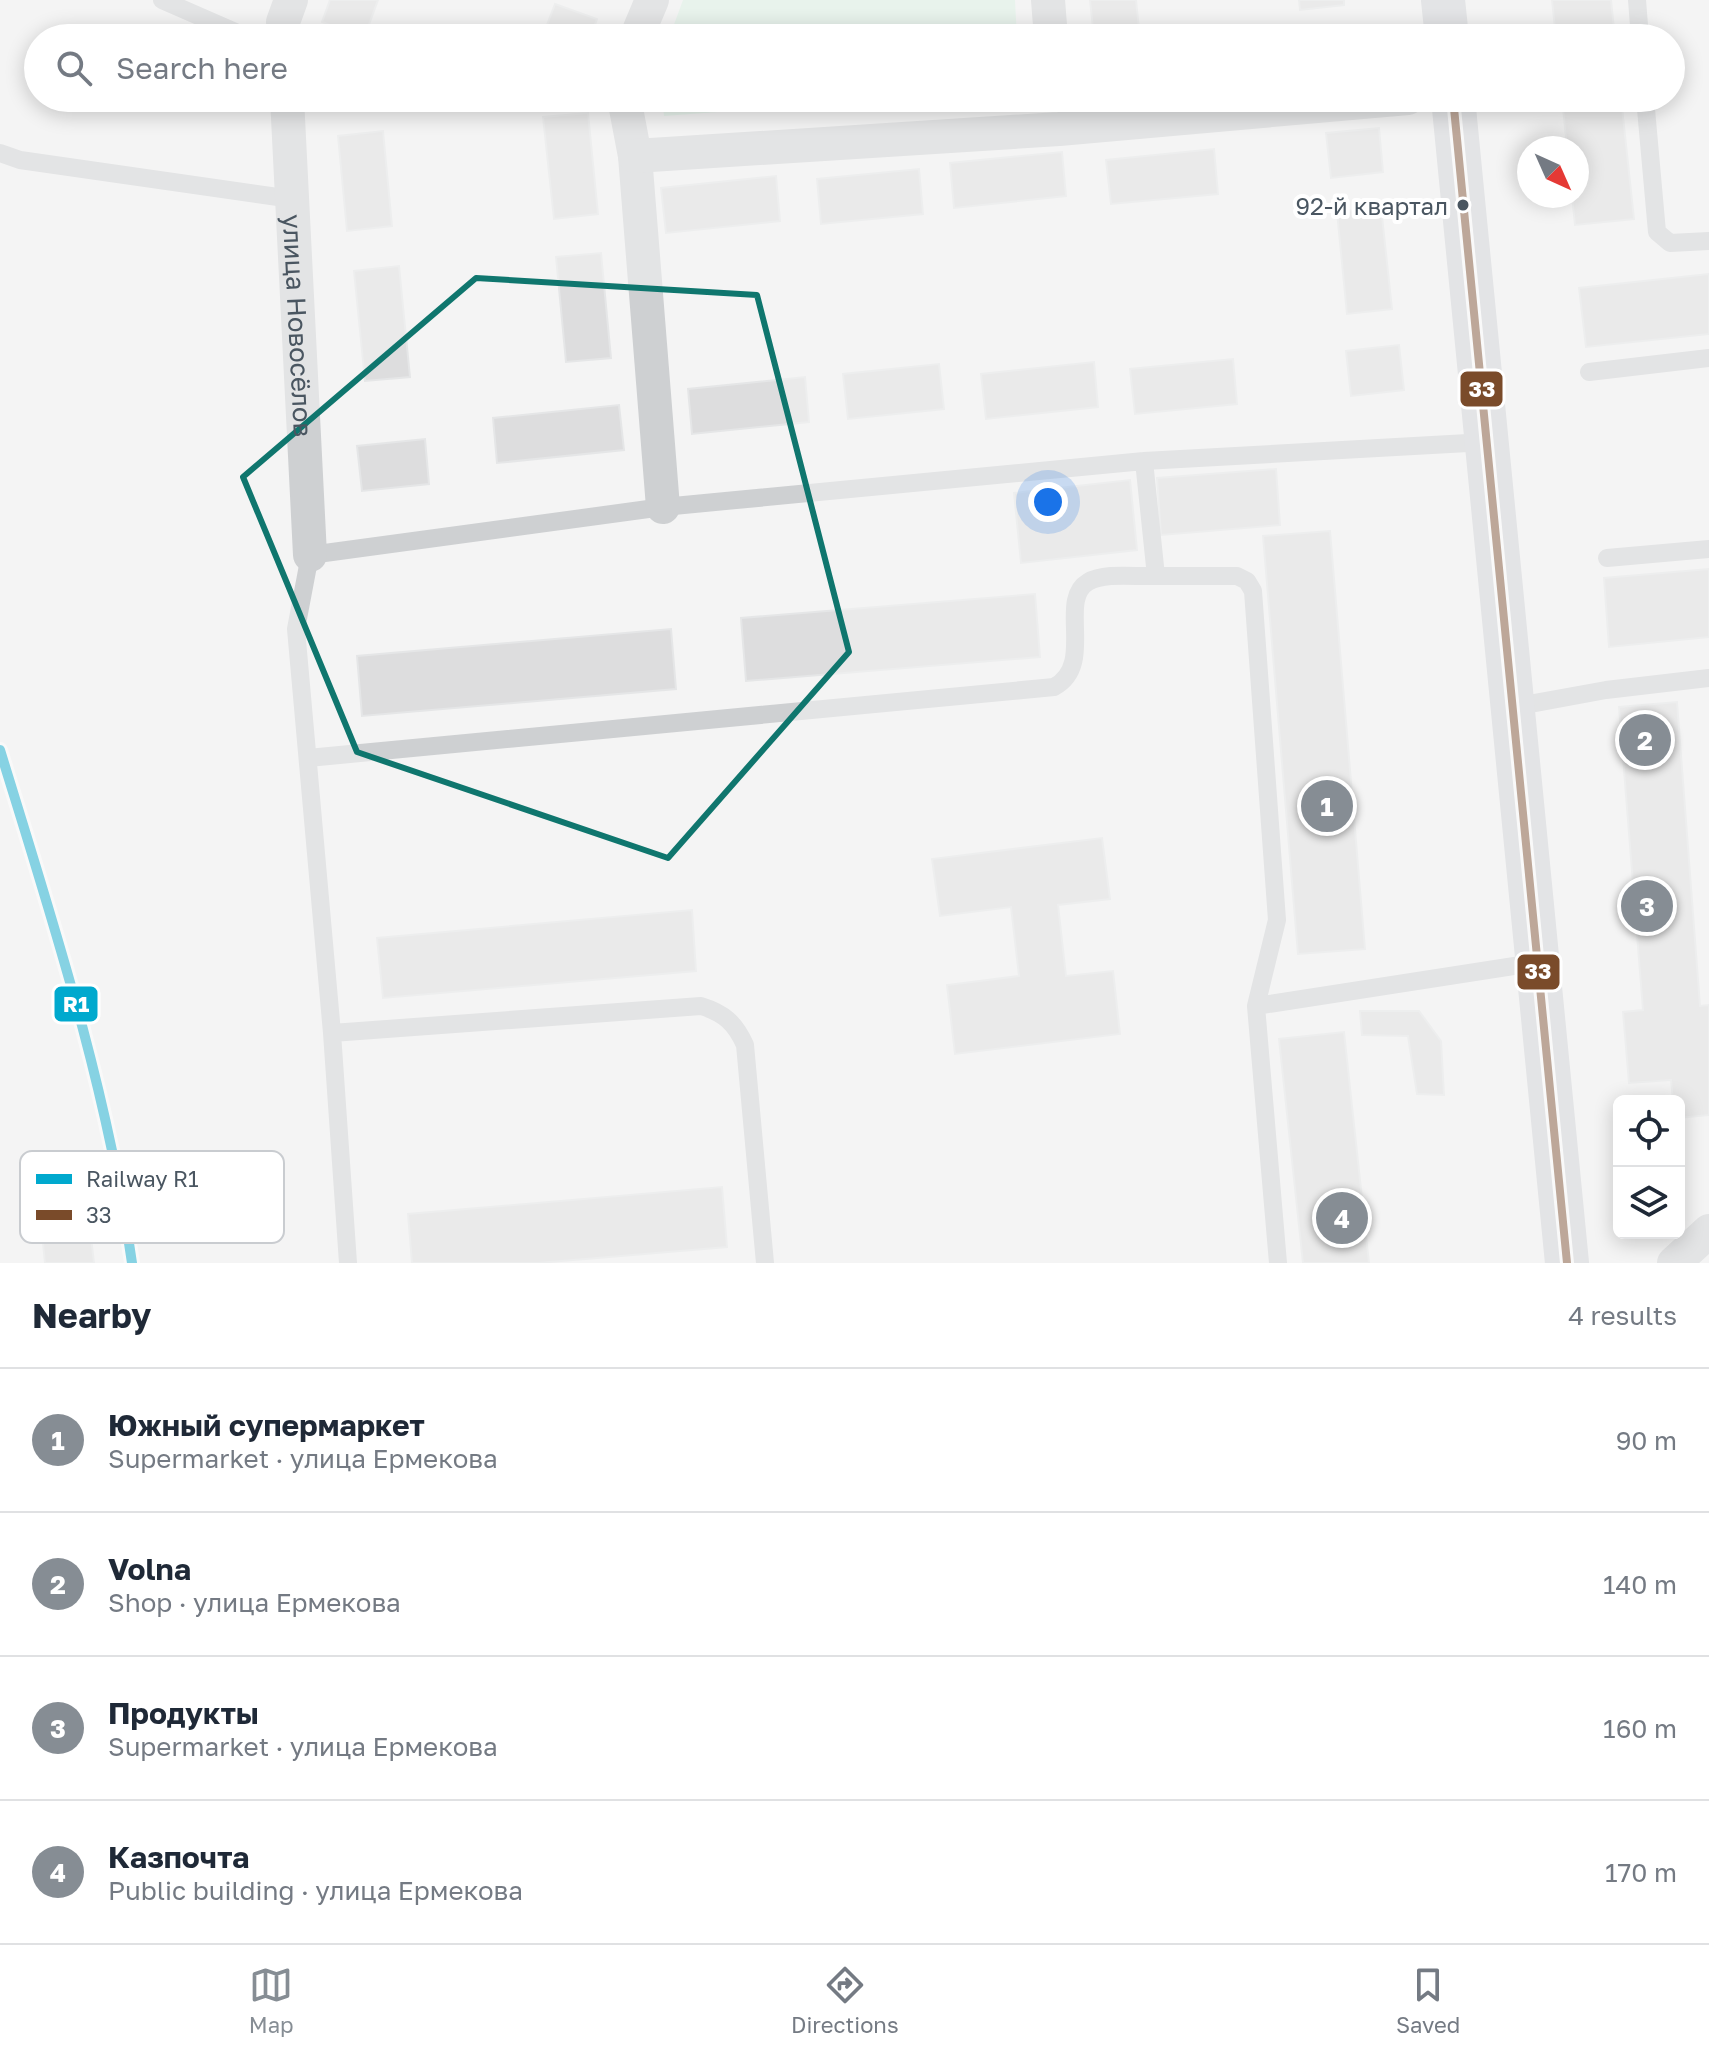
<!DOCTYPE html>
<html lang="en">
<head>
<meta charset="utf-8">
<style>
	body { margin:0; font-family:"Golos Text",sans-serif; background:#f2f2f3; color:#1f2937 }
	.controls { position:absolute; right:24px; bottom:24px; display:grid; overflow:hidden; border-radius:12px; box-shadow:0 4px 20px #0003 }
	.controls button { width:72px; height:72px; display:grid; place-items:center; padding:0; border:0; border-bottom:2px solid #e0e1e3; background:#fff; color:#1f2937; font:40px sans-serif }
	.compass { position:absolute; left:1517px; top:136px; width:72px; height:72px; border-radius:50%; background:#fff; box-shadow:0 4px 20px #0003; rotate:135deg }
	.you { position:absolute; left:1048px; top:502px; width:28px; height:28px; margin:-20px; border:6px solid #fff; border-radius:50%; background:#1a73e8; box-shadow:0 0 0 12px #1a73e833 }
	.badge { display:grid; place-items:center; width:52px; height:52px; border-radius:50%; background:#868d94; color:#fff; font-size:26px; font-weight:700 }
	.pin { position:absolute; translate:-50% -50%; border:4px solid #fff; box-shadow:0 2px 8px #0006 }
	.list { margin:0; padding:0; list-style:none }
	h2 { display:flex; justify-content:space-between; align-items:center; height:104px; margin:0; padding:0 32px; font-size:34px }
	h2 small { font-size:26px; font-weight:400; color:#747a83 }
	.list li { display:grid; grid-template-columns:52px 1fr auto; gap:24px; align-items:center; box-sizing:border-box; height:144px; padding:0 32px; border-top:2px solid #e0e1e3 }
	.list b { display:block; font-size:30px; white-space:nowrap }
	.list p { margin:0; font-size:26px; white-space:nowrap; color:#747a83 }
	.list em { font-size:26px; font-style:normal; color:#747a83 }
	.icon { flex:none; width:44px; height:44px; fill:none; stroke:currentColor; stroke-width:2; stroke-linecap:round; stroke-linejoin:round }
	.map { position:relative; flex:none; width:1709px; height:1263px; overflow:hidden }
	.search { position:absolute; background:#fff; box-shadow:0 4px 20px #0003; left:24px; right:24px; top:24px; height:88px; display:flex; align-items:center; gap:20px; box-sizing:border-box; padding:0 28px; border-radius:44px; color:#747a83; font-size:30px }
	.sheet { height:680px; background:#fff }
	nav { display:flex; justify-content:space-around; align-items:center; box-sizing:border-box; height:112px; border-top:2px solid #e0e1e3; background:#fff; font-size:22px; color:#747a83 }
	nav a { display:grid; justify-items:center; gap:4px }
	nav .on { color:#868d94 }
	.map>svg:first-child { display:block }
	.green { fill:#d9f2e3 }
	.building { fill:#ddddde; stroke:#e5e6e7; stroke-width:2 }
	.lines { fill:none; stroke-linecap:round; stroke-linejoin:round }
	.lane { stroke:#ced0d2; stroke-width:18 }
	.street { stroke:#ced0d2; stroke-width:34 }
	.secondary { stroke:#ced0d4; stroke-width:44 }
	.bus-1-casing { stroke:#fff; stroke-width:14 }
	.bus-1 { stroke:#7a4b2a; stroke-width:8 }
	.rail-1-casing { stroke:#fff; stroke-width:16 }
	.rail-1 { stroke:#00a9ce; stroke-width:10 }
	.marked { fill:none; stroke:#0f766e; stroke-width:6; stroke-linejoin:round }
	.bus-dot { fill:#4a5661; stroke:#fff; stroke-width:3 }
	.labels { text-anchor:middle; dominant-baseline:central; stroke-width:8; stroke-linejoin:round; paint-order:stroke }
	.bus-label { font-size:24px; fill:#4a5661; stroke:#fff; text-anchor:end }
	.street-label { font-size:26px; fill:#4a5661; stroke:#fff }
	.key { fill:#fff; stroke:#c9ccd0; stroke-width:2 }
	.key-label { font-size:22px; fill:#4a5661 }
	.line-badge { stroke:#fff; stroke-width:3 }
	.badge-label { font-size:22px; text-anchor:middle; font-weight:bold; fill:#fff }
</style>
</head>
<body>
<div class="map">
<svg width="1709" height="1263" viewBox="0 0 1709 1263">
	<rect width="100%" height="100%" fill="#f4f4f4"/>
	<path class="green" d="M683 0H1015L1017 38H669Z
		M662 98H904L664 116Z"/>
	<path class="building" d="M330 0H378L364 38 322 22Z
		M1090 0H1136L1140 38H1094Z
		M1299 0H1344V5L1300 10Z
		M1552 0H1611L1615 38H1556Z
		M555 4 597 19 590 38H542Z
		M1562 98H1621L1634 219 1575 225 1572 196H1577V148H1567Z
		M588 113 598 214 554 219 543 117Z
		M1379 128 1383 172 1331 178 1326 133Z
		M383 131 392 226 347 231 338 136Z
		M1214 149 1218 194 1111 204 1106 160Z
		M1062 152 1066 196 954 208 950 163Z
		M919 169 923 214 821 224 817 179Z
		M776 176 780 221 666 233 661 188Z
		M1381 207 1392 309 1347 314 1337 212Z
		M601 253 611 358 566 362 556 257Z
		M399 266 410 377 365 381 354 271Z
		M1709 274V334L1586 347 1579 288Z
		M1399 345 1404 390 1351 396 1346 351Z
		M1233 359 1237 404 1135 414 1130 369Z
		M1094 362 1098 407 986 419 981 374Z
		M939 364 944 409 848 419 843 374Z
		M805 377 809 422 692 434 688 389Z
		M619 405 624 450 497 463 493 418Z
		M425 439 429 484 362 491 357 446Z
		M1276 469 1280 525 1161 535 1157 478Z
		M1130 480 1137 550 1021 563 1014 493Z
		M1330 531 1365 949 1298 954 1263 536Z
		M1709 569V637L1609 647 1604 578Z
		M1035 594 1040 657 746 681 741 618Z
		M671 629 676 689 362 716 357 656Z
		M1677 702 1700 1006 1709 1005V1115L1679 1118V1101H1673L1671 1080 1629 1083 1623 1012 1643 1010 1619 707Z
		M1102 838 1110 899 1058 905 1066 976 1113 971 1120 1034 955 1054 947 985 1019 976 1011 907 940 916 932 859Z
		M692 910 696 971 383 998 377 938Z
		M1360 1011H1419L1441 1041 1444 1095 1417 1094 1408 1036 1362 1035Z
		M1344 1032 1369 1263H1303L1279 1039Z
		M722 1187 727 1247 538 1263H412L408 1214Z
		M91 1237 94 1263H45L43 1243Z"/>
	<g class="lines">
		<path class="lane" d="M162 0 249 38
			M1637 0 1640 38
			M1645 98 1657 232 1670 243 1709 241
			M0 153 20 160 292 199
			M1589 372 1709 358
			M1144 461 1156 576H1237L1247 581 1253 591 1277 920 1256 1006
			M1607 558 1709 549
			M1513 707 1606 690 1709 678
			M308 758 1054 687C1096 665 1057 600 1088 582 1105 572 1136 577 1156 576
			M332 1033 701 1006C724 1013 735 1023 745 1045L765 1263
			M348 1263 332 1033 296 629 310 555 663 507 1144 461 1486 442
			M1278 1263 1256 1006 1539 962"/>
		<g class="street">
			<path d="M1048 0 1051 38"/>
			<path d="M284 38 283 22 291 0"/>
			<path d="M636 38 652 0"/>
			<path id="s1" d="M287 98 310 555"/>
			<path d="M624 98 635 156 663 507"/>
			<path d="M635 156 1059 129 1408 98"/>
			<path d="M1674 1263 1709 1231"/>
		</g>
		<path class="secondary" d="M1443 0 1447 38
			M1453 98 1567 1263"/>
		<g class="bus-1-casing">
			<path id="bus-1" d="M1453 98 1567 1263"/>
		</g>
		<use href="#bus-1" class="bus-1"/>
		<g class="rail-1-casing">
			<path id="rail-1" d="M0 750C52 919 107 1087 132 1263"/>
		</g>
		<use href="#rail-1" class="rail-1"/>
	</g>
	<path d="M0 0H1709V1263H0ZM476 278 757 295 849 652 668 858 357 752 243 477Z" fill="#f4f4f4" fill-opacity=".55" fill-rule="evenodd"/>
	<path class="marked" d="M476 278 757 295 849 652 668 858 357 752 243 477Z"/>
	<circle class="bus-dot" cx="1463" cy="205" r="7"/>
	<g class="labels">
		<g class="bus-label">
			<text x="1448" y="205">92-й квартал</text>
		</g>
		<g class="street-label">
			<text stroke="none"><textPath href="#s1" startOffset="228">улица Новосёлов</textPath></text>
		</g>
	</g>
	<rect x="20" y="1151" width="264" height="92" rx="12" class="key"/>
	<rect x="36" y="1174" width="36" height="10" fill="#00a9ce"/>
	<rect x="36" y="1210" width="36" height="10" fill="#7a4b2a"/>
	<g class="key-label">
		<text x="86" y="1187">Railway R1</text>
		<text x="86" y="1223">33</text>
	</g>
	<g class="line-badge">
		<rect x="1459" y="370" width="45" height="38" rx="8" fill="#7a4b2a"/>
		<rect x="1516" y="953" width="45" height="38" rx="8" fill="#7a4b2a"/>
		<rect x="53" y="985" width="46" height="38" rx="8" fill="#00a9ce"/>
	</g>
	<g class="badge-label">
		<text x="1482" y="397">33</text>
		<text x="1538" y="979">33</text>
		<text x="76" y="1012">R1</text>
	</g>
</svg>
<div class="controls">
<button><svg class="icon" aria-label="locate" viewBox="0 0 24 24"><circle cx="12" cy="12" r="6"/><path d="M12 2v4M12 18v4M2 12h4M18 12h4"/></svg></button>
<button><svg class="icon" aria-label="layers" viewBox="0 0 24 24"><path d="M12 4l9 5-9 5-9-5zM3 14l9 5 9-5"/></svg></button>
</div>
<svg class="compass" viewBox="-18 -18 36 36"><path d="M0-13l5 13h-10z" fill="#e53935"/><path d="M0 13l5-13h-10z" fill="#747a83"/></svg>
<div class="you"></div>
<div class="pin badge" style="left:1327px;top:806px">1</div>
<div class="pin badge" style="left:1645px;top:740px">2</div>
<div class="pin badge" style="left:1647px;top:906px">3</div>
<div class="pin badge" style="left:1342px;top:1218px">4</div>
<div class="search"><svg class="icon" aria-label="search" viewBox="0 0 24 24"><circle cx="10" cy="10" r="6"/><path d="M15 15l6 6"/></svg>Search here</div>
</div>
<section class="sheet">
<h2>Nearby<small>4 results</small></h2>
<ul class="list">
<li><span class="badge">1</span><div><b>Южный супермаркет</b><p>Supermarket · улица Ермекова</p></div><em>90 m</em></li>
<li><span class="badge">2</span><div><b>Volna</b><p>Shop · улица Ермекова</p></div><em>140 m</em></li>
<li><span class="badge">3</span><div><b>Продукты</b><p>Supermarket · улица Ермекова</p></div><em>160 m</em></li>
<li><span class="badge">4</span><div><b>Казпочта</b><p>Public building · улица Ермекова</p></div><em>170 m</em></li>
</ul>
</section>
<nav>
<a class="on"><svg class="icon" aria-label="map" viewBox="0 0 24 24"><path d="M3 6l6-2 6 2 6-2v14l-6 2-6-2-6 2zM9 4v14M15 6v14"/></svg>Map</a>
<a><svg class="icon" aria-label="directions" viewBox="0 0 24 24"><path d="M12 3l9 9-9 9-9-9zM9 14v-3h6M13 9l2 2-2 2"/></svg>Directions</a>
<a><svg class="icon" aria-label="saved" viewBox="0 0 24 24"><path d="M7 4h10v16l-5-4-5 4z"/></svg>Saved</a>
</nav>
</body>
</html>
